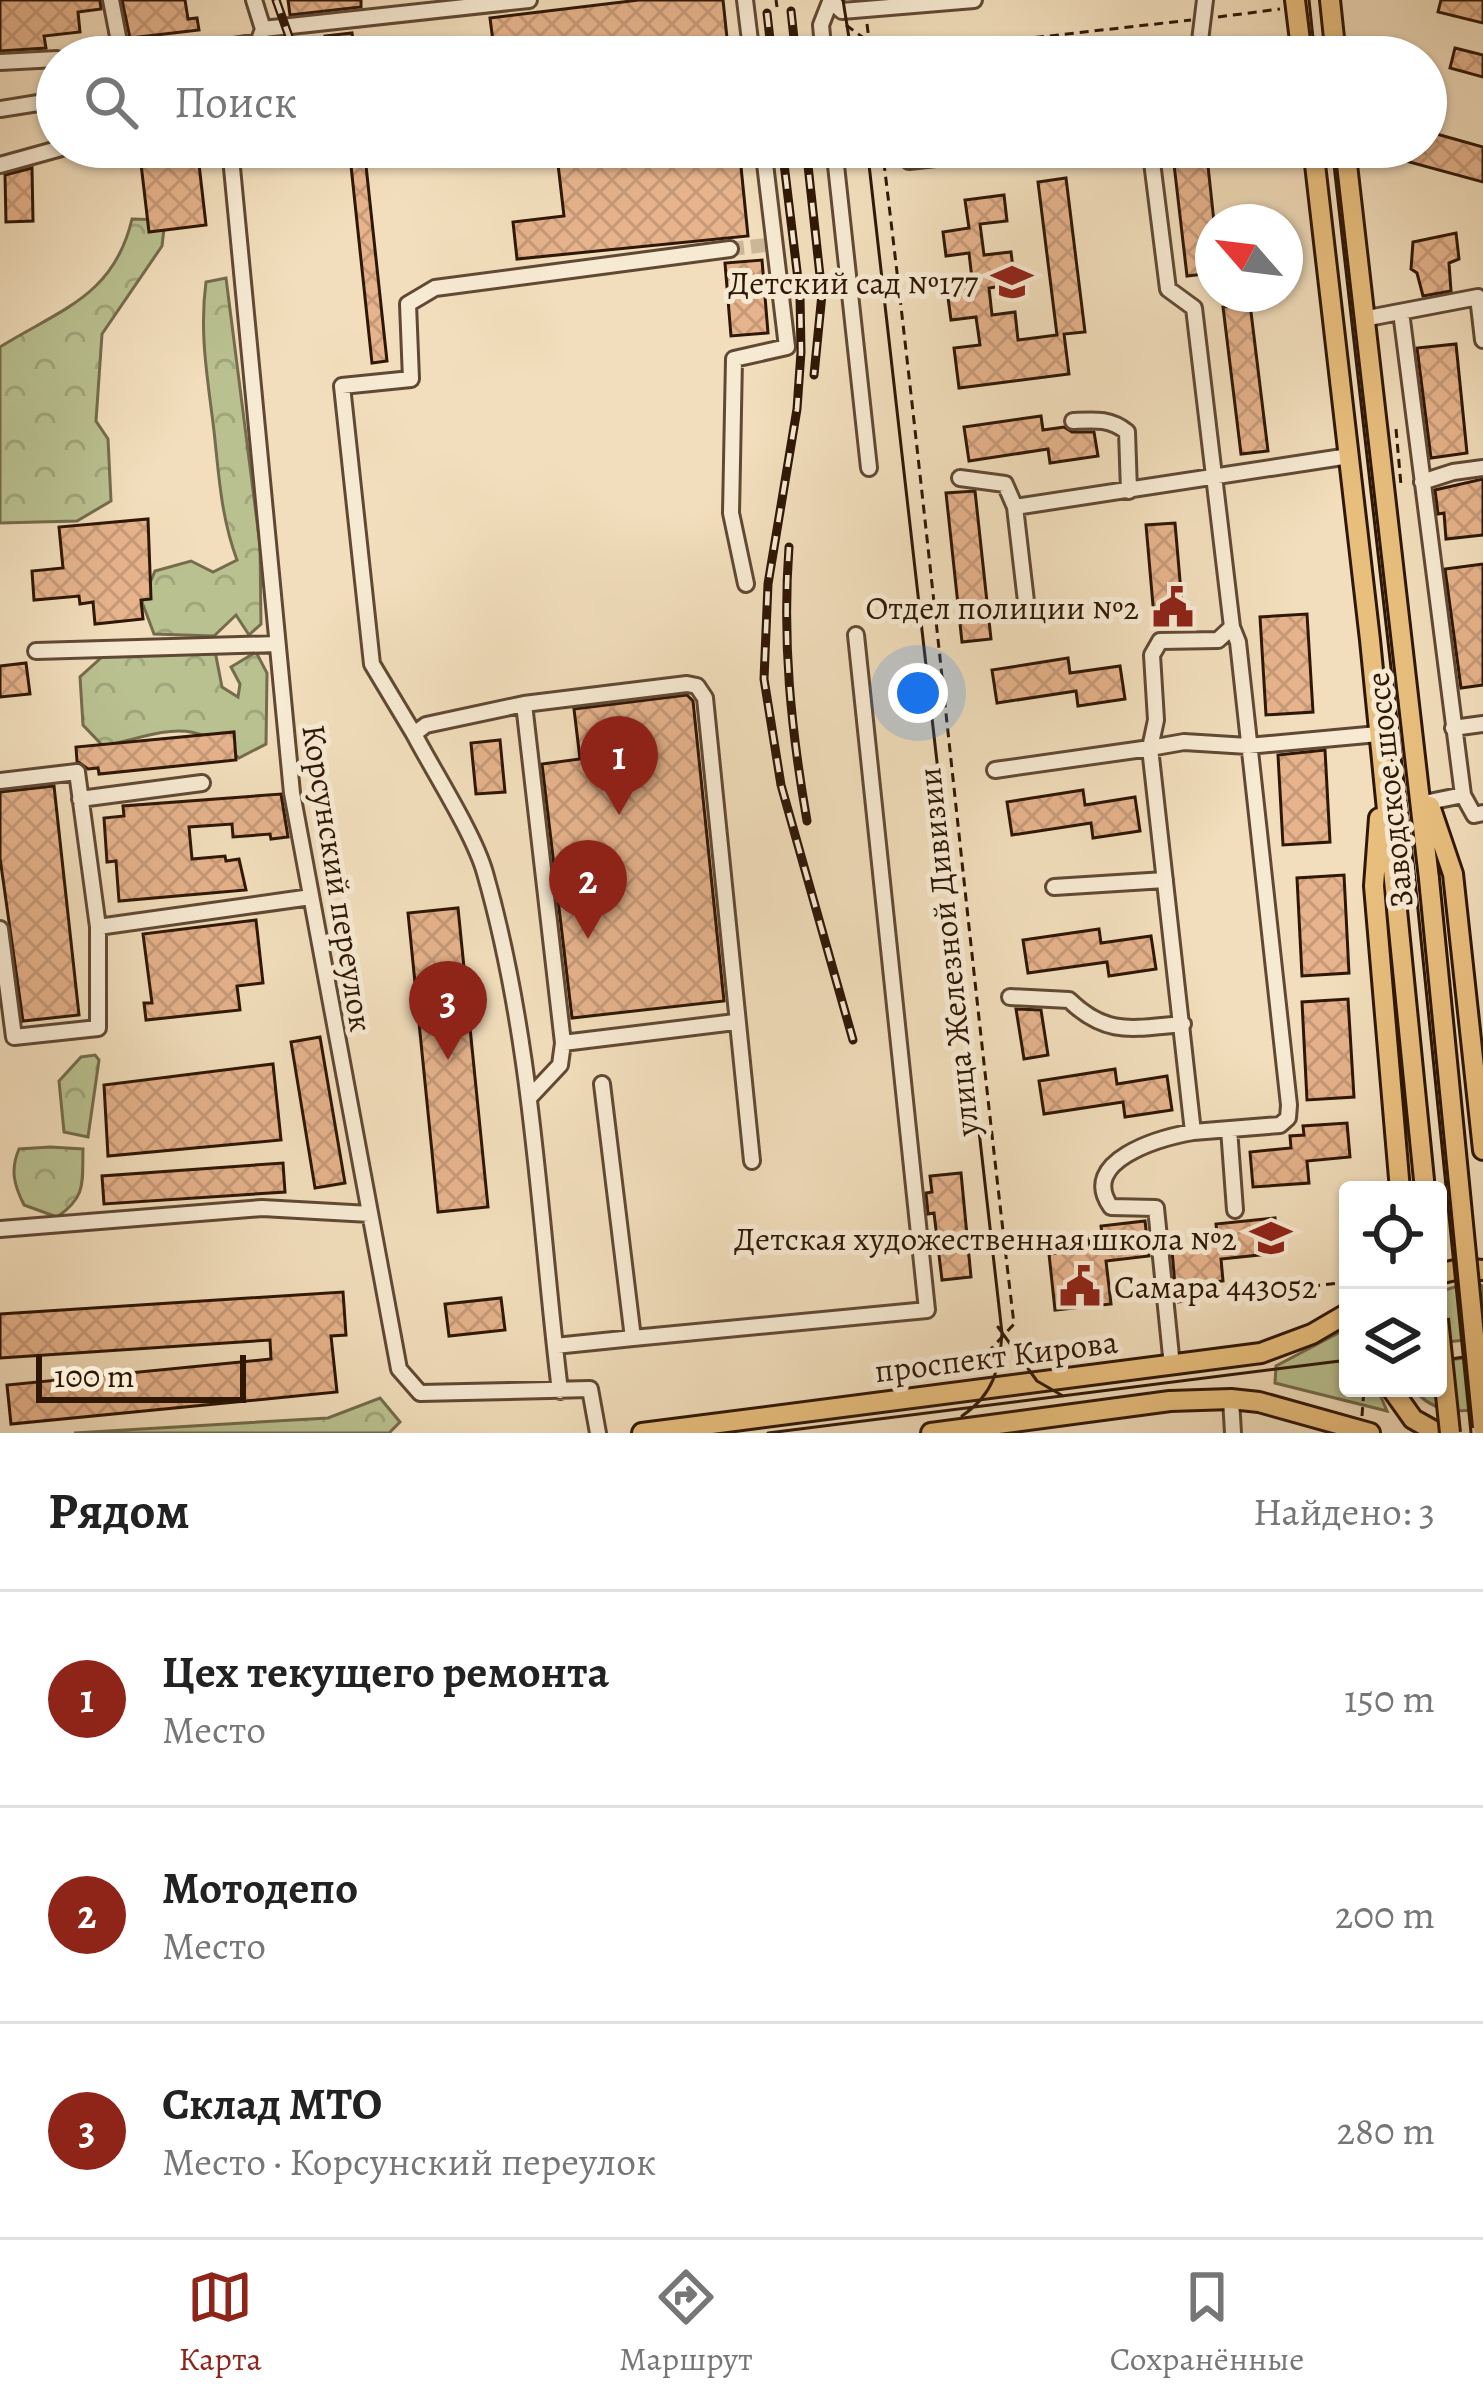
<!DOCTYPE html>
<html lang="ru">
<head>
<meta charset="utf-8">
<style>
	body { margin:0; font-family:Alegreya,serif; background:#f6f6f6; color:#222 }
	.controls { position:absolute; right:36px; bottom:36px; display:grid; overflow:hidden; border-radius:12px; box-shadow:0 3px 9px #0004 }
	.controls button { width:108px; height:108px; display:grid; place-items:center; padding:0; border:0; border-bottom:3px solid #e0e0e0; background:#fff; color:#222; font:60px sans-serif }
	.compass { position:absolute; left:1195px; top:204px; width:108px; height:108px; border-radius:50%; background:#fff; box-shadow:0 3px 9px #0004; rotate:298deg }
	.scale { position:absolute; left:36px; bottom:30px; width:210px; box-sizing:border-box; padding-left:12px; border:6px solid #2f1706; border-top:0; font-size:33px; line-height:42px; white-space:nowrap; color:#2f1706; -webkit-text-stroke:9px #f7ead3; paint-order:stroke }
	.you { position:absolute; left:918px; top:693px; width:42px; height:42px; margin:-30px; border:9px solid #fff; border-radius:50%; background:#1a73e8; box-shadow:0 0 0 18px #1a73e833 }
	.badge { display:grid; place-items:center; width:78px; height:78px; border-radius:50%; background:#8f2418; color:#fff; font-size:39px; font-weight:700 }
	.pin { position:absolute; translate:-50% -99px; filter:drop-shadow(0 3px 6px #0008) }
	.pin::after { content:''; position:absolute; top:63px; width:42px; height:36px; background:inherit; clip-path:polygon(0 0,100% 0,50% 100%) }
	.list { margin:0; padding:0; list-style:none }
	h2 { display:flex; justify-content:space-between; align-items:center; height:156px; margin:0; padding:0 48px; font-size:51px }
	h2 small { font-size:39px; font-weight:400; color:#767676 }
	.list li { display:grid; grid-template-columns:78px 1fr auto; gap:36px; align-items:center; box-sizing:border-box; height:216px; padding:0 48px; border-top:3px solid #e0e0e0 }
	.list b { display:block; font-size:45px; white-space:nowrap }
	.list p { margin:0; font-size:39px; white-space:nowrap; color:#767676 }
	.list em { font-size:39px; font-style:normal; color:#767676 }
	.icon { flex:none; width:66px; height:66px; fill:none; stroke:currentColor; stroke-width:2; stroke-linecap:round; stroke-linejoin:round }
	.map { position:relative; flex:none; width:1483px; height:1433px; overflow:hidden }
	.search { position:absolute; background:#fff; box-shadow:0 3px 9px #0004; left:36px; right:36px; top:36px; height:132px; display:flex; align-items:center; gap:30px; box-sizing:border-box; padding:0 42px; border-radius:66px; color:#767676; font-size:45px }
	.sheet { height:804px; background:#fff }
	nav { display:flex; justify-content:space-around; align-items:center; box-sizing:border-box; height:168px; border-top:3px solid #e0e0e0; background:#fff; font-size:33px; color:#767676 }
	nav a { display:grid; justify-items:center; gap:6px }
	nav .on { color:#8f2418 }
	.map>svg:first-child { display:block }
	.grass { fill:#bac191; stroke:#746c4c; stroke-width:3 }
	.forest { fill:url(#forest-crowns); stroke:#746c4c; stroke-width:3 }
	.building { fill:url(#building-cross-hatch); stroke:#2f1706; stroke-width:3 }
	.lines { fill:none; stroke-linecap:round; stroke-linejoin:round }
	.minor-tunnel { stroke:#cbb698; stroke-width:14; stroke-dasharray:14 7; stroke-linecap:butt }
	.minor-casing { stroke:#604934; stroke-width:20 }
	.major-casing { stroke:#2f1706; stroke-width:24 }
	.path { stroke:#2f1706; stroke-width:3; stroke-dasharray:9 6; stroke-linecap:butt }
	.minor { stroke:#f7ead3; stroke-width:14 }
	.major { stroke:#e9bf7e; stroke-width:18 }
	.tram { stroke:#2f1706; stroke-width:3 }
	.rail-casing { stroke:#2f1706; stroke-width:9 }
	.rail { stroke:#f7ead3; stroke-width:4.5; stroke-dasharray:14; stroke-linecap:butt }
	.major-bridge-casing { stroke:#2f1706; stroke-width:24; stroke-linecap:butt }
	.major-bridge { stroke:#e9bf7e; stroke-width:18 }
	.labels { text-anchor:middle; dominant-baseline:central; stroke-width:10; stroke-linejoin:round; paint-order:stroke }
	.poi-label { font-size:33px; fill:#2f1706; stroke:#f7ead3; text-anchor:end }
	.street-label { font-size:33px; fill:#2f1706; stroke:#f7ead3 }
</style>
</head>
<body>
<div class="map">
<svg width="1483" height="1433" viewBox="0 0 1483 1433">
	<defs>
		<pattern id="forest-crowns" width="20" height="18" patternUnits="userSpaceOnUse" patternTransform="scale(3)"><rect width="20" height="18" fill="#bac191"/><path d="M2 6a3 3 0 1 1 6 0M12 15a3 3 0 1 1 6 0" fill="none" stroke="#a0a57c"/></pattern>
		<pattern id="building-cross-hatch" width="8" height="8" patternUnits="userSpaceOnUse" patternTransform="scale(3)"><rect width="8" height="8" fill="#e6b38c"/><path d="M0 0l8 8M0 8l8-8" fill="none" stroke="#c69977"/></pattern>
	</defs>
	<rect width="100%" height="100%" fill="#f2debc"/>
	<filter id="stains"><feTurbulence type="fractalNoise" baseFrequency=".00167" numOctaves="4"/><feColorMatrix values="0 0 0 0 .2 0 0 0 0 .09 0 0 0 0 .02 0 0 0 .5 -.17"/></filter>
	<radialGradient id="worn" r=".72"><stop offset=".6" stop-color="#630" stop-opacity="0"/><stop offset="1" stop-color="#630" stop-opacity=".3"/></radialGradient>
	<path class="grass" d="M1471 1282 1483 1286V1338L1438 1343V1292Z
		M1348 1328V1388H1377L1387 1411 1275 1383 1276 1366Z
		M1483 1356V1409C1455 1413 1431 1412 1413 1388H1438V1361Z"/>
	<path class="forest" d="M132 219 165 220 162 246 102 334 96 421 108 439 111 501 77 521 0 523V347C61 309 114 296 132 219Z
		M226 278 260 545 261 624 249 635 236 615 214 636 154 634 142 602 155 571 191 561 213 572 237 560C221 517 219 476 214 431 208 380 199 334 206 282Z
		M130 643 215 651 222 687 238 697 240 684 231 667 256 652 267 673 266 744 239 758C188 714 163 734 103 746L83 725 80 677 102 657Z
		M95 1055 99 1060 88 1137 64 1132 59 1081 81 1057Z
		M50 1147 83 1149C82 1183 87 1196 57 1217L24 1205C14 1185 10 1170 19 1149Z
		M380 1398 400 1422 389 1433H74L328 1418Z"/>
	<path class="building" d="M0 0H100L101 9 78 12 80 32 44 36 46 48 0 51Z
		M122 0H185L188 19 197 18 199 30 130 38Z
		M288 0H361V7L290 15Z
		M639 0H723L729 57H495L490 18Z
		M1441 0H1483V23L1438 12Z
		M352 33 355 57H327L325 36Z
		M1455 48 1483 55V77L1450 68Z
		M1426 131 1483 147V182L1391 157 1394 147H1426Z
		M139 147H197L206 225 149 232Z
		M349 147H364L387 361 372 363Z
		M556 147H739L748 236 517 259 513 222 564 216Z
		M1172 147H1206L1214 222 1213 273 1187 276Z
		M32 168 33 221 6 222 5 175Z
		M1066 178 1085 332 1064 334 1069 374 959 388 954 348 980 345 976 317 951 320 947 290 973 287 969 253 946 256 943 232 969 228 965 200 1004 195 1007 221 980 224 984 255 1011 252 1015 284 989 288 992 315 1015 312 1018 340 1057 335 1038 182Z
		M1456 233 1459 259 1449 263 1451 291 1423 296 1417 273 1411 269 1413 242Z
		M762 260 768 333 731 336 725 263Z
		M1250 304 1268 451 1241 454 1223 307Z
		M1456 344 1467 453 1431 458 1417 348Z
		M1041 416 1043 430 1064 427 1072 432H1094L1098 456 1050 463 1048 449 969 461 964 427Z
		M1483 479V535L1446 539 1444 513 1438 514 1435 490Z
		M975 491 991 639 962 642 946 493Z
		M148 519 151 599 141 600 143 619 95 624 93 602 80 604 79 596 34 600 32 571 63 568 59 527Z
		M1175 523 1183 615 1154 617 1146 525Z
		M1483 564V685L1461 688 1445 569Z
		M1307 614 1313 712 1266 715 1260 617Z
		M1068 658 1070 673 1120 666 1125 699 1078 706 1076 691 997 703 992 670Z
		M26 663 30 694 0 697V666Z
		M687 695 693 701 724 1001 572 1018 542 764 580 759 574 709Z
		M234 732 236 760 99 774 98 768 88 769 77 761 76 747Z
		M500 740 505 792 476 794 471 743Z
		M1325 750 1330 842 1283 845 1278 755Z
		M54 786 79 1015 23 1021 0 858V792Z
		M1083 790 1085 805 1135 797 1140 831 1093 838 1091 823 1012 835 1007 802Z
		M281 794 288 837 271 839 270 834 233 837 232 824 189 827 192 859 225 856 226 861 239 859 246 890 119 901 116 861 107 862 104 818 124 816 123 806Z
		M1344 875 1349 973 1302 976 1297 878Z
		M458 908 488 1207 438 1212 408 913Z
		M256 920 263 983 237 986 240 1010 146 1020 144 1003H152L143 934Z
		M1099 929 1101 943 1151 936 1156 969 1109 976 1107 962 1028 973 1023 940Z
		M1348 999 1354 1097 1307 1100 1302 1002Z
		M1016 1009 1041 1010 1048 1055 1024 1059Z
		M320 1037 345 1183 315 1188 291 1042Z
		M273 1064 281 1140 108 1156 104 1085Z
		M1115 1069 1117 1084 1167 1076 1172 1110 1125 1117 1123 1102 1044 1114 1039 1081Z
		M1347 1123 1350 1157 1307 1161 1309 1183 1253 1187 1250 1152 1291 1148 1290 1136 1304 1135 1303 1126Z
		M283 1163 285 1192 104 1204 102 1176Z
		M961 1173 971 1277 942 1280 934 1213 928 1214 926 1193 932 1192 930 1176Z
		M1275 1218 1278 1253 1221 1259 1223 1281 1175 1286 1172 1250 1204 1247 1203 1234 1217 1233 1216 1224Z
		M1145 1221 1149 1256 1106 1261 1111 1304 1055 1310 1049 1254 1090 1249 1089 1237 1102 1235 1101 1226Z
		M343 1292 346 1335 331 1336 337 1392 11 1424 7 1385 271 1359 270 1340 0 1358V1314Z
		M501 1298 505 1330 449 1336 445 1304Z"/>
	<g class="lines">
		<path class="minor-tunnel" d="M730 249 775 244"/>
		<g class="minor-casing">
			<path id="minor" d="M111 0 122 57
				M745 0 752 57
				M830 0 842 11 974 0
				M263 29 529 0
				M164 57 258 42
				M253 57 263 29 254 0
				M824 57 821 25 830 2
				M1198 57 1205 0
				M0 62 57 59
				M0 109 57 100
				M230 147 292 793 399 1369 420 1393 590 1389 598 1433
				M834 147 869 468
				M909 161 1036 147
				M0 165 65 147
				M730 249 435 288 408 304 411 379 342 386 372 664 414 734 426 725 524 704 687 684 697 686 705 698 752 1161
				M1401 312 1463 795
				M1363 319 1478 297 1483 340
				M1073 421C1094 420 1110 418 1127 432L1129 491
				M960 478 1005 484 1015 507
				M1422 482 1453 472 1483 468
				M746 584 731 513 734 359 787 347 763 147
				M1027 610 1015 507 1349 456
				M36 651 277 644
				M524 704 563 1043 735 1022
				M1453 728 1483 724
				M414 734C434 772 474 834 485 873 533 1041 539 1218 560 1391
				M995 770 1150 748 1156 720 1152 655 1160 641 1218 640 1232 627 1194 308 1168 289 1152 162 1141 147
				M0 781 77 772 98 927V1028L14 1037 0 929
				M80 799 202 783
				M1429 802 1463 795 1474 815 1483 813
				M1054 887 1165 880
				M98 927 311 897
				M1010 997 1069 1000C1107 1037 1134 1028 1183 1024
				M529 1098 560 1065 563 1043
				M1229 1129 1235 1210
				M1193 1132 1280 1125 1288 1118 1289 1105 1238 642 1232 627
				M0 1229 262 1208 370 1214
				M633 1338 927 1310 856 635
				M555 1346 633 1338 602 1084
				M1172 1366 1156 1208 1111 1207C1078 1161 1159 1138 1193 1132L1150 748 1184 742 1248 746 1378 734
				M1231 1399 1233 1433"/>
		</g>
		<g class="major-casing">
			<path id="major" d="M1295 0 1302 57
				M1330 0 1336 57
				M1313 147 1370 640 1425 1190
				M1345 147 1429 879
				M1430 806 1453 874 1483 1150
				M1379 818 1374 886 1400 1190
				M1438 1274 1464 1268 1483 1270
				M1391 1388 1413 1419 1438 1433
				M642 1433 1261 1353 1312 1334 1348 1313
				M931 1433 1170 1401 1231 1399 1259 1402 1370 1433"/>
		</g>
		<path class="path" d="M776 0 777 7
			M1218 17 1280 9
			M867 24 871 56
			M846 25 869 42
			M1027 40 1029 57
			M871 56 1191 20
			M882 147C930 539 967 932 1014 1324L968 1374
			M1396 429 1401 485
			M1177 1302 1348 1282
			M1362 1416 1364 1388"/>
		<use href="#minor" class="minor"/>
		<use href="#major" class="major"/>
		<path class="tram" d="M843 0 852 57
			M1309 0 1315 57
			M867 147 1002 1333C1000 1369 993 1395 962 1416
			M1332 147 1415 880 1471 1433
			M998 1327 1037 1381 1063 1396
			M1438 1361 1483 1354
			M768 1433 1348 1360"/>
		<g class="rail-casing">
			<path id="rail" d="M276 0 292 45
				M791 11 796 57
				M767 13 772 57
				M782 147 800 296 801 352 797 409 768 584 764 679 781 785 853 1040
				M806 147 822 294 814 375
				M789 547C782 641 791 729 807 821"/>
		</g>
		<use href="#rail" class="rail"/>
		<g class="major-bridge-casing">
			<path id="major-bridge" d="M1429 879 1483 1427
				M1438 1319 1450 1433"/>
		</g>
		<use href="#major-bridge" class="major-bridge"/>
	</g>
	<defs>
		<g id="school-bare" transform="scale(3.24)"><path d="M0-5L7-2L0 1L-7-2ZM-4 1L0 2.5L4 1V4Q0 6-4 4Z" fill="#8f2418" stroke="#f7ead3" stroke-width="2.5" paint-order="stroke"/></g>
		<g id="civic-bare" transform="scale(3.24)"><path d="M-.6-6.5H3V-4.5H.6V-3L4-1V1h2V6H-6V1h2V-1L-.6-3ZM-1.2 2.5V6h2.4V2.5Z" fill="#8f2418" stroke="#f7ead3" stroke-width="2.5" paint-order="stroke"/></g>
	</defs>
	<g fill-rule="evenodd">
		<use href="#school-bare" x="1012" y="282"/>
		<use href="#civic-bare" x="1173" y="607"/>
		<use href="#school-bare" x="1271" y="1238"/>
		<use href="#civic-bare" x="1080" y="1286"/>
	</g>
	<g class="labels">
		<g class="poi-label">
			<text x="978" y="282">Детский сад №177</text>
			<text x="1139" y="607">Отдел полиции №2</text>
			<text x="1237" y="1238">Детская художественная школа №2</text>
			<text x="1114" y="1286" text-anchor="start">Самара 443052</text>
		</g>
		<g class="street-label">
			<text transform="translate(1389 790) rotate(-96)">Заводское шоссе</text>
			<text transform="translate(338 878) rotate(81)">Корсунский переулок</text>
			<text transform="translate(948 952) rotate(-96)">улица Железной Дивизии</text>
			<text transform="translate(996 1356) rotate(-7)">проспект Кирова</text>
		</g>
	</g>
	<rect width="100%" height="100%" filter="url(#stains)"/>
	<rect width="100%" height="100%" fill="url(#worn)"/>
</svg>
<div class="controls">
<button><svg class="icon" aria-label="locate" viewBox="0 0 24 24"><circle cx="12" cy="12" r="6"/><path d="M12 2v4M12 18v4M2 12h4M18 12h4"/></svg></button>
<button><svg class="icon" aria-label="layers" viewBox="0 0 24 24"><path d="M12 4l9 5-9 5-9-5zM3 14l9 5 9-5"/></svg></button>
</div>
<svg class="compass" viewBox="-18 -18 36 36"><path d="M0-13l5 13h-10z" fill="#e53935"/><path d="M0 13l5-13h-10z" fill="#767676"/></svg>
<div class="scale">100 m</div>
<div class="you"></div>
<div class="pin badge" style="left:619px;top:815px">1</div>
<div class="pin badge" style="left:588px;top:939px">2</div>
<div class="pin badge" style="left:448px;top:1060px">3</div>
<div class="search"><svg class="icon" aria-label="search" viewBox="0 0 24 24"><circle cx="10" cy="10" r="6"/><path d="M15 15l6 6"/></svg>Поиск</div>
</div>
<section class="sheet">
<h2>Рядом<small>Найдено: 3</small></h2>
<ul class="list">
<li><span class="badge">1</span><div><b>Цех текущего ремонта</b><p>Место</p></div><em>150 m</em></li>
<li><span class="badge">2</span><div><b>Мотодепо</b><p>Место</p></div><em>200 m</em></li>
<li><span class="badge">3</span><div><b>Склад МТО</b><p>Место · Корсунский переулок</p></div><em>280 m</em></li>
</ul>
</section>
<nav>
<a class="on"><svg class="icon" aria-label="map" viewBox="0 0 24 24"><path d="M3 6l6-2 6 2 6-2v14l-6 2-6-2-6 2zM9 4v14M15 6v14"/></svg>Карта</a>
<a><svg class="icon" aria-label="directions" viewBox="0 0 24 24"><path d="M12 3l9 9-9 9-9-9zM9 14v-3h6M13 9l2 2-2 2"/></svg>Маршрут</a>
<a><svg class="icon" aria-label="saved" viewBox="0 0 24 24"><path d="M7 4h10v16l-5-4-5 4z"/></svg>Сохранённые</a>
</nav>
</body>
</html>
